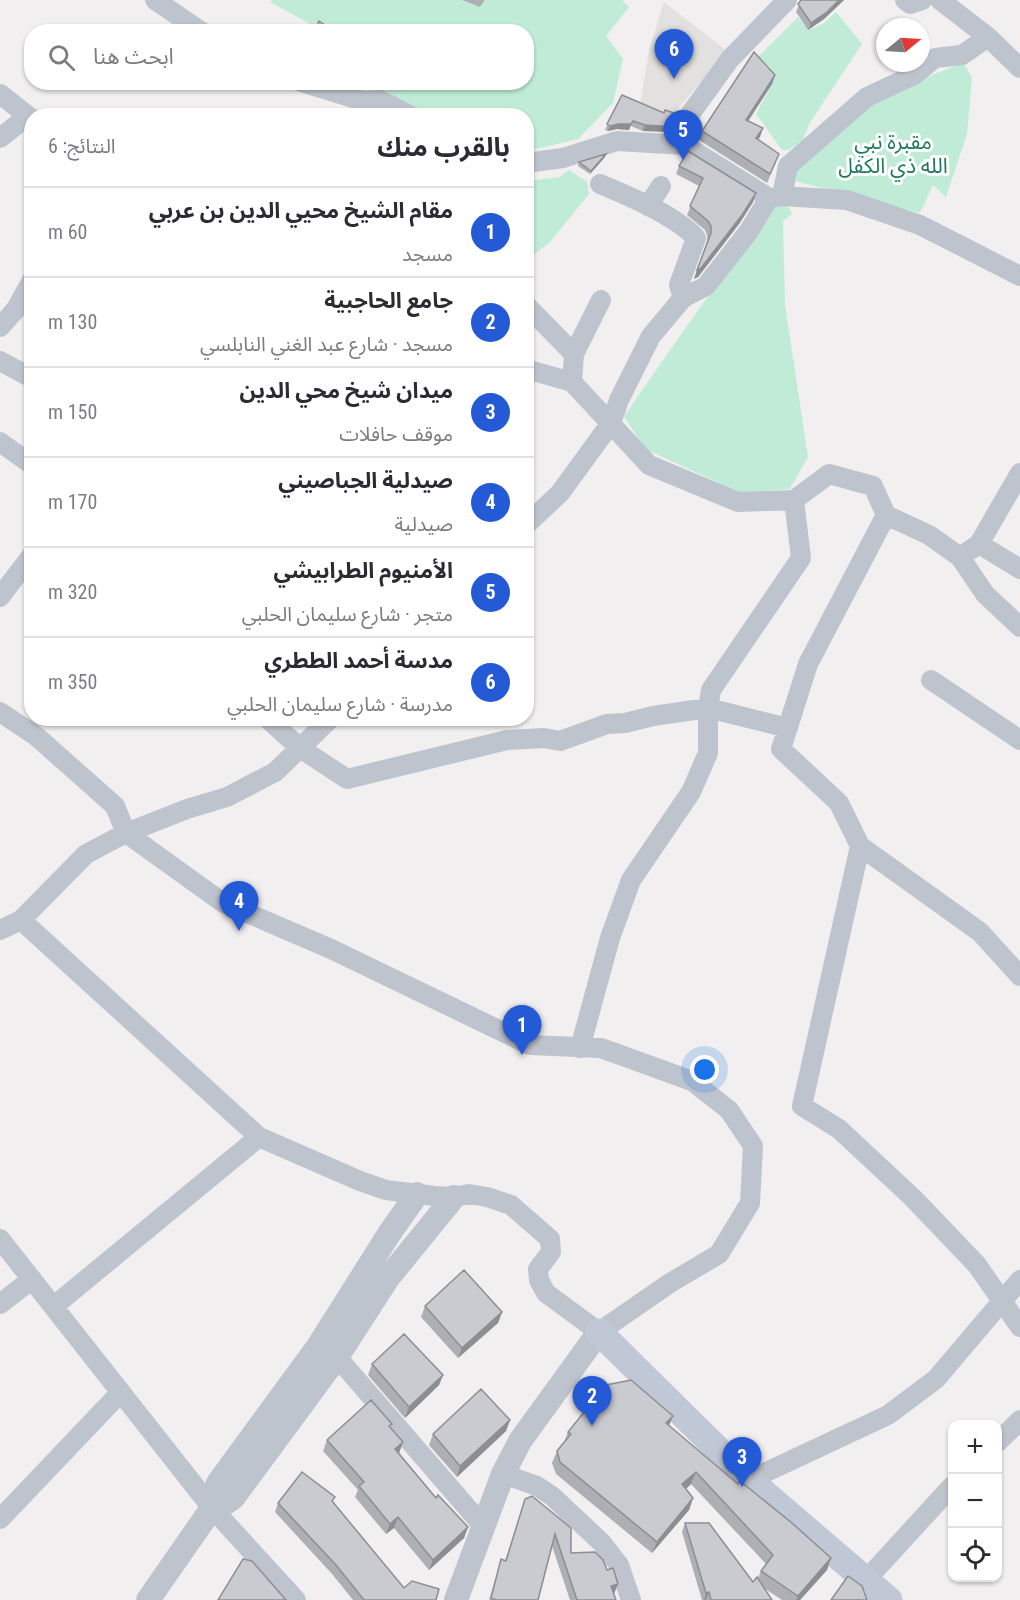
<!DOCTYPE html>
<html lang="ar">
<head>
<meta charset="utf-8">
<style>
	body { margin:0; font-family:"Roboto Condensed","Noto Sans Arabic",sans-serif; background:#f2f2f3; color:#2b2b33; direction:rtl }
	.controls { position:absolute; right:18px; bottom:18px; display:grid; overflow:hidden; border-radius:12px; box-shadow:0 2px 4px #0004 }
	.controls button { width:54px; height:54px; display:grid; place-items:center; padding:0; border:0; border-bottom:2px solid #e1e1e2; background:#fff; color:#2b2b33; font:30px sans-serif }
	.compass { position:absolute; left:876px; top:18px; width:54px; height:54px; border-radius:50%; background:#fff; box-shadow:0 2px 4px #0004; rotate:72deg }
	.you { position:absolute; left:705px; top:1070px; width:21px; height:21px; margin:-15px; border:4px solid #fff; border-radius:50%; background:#1a73e8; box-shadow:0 0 0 9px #1a73e833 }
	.badge { display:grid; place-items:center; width:39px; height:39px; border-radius:50%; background:#245ad6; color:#fff; font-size:20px; font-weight:700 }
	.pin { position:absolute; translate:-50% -50px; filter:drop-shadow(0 2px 3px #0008) }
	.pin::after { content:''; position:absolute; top:32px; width:21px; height:18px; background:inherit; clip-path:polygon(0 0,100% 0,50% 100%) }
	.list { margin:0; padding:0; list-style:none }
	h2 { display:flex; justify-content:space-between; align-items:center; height:78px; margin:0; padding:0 24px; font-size:26px }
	h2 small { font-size:20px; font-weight:400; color:#7c7c81 }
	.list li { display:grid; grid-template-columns:39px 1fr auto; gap:18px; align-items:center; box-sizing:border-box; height:90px; padding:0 24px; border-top:2px solid #e1e1e2 }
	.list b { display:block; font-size:22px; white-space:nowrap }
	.list p { margin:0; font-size:20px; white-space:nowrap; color:#7c7c81 }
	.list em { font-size:20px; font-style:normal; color:#7c7c81 }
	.icon { flex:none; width:33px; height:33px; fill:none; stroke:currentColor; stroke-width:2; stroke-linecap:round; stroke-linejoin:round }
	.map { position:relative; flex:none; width:1020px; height:1600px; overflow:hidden; direction:ltr }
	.search { position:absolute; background:#fff; box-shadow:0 2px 4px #0004; left:24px; top:24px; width:510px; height:66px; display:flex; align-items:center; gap:15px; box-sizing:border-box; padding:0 21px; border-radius:24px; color:#7c7c81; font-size:22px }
	.panel { position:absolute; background:#fff; box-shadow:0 2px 4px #0004; left:24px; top:108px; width:510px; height:618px; border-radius:24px; direction:rtl }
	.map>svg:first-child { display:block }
	.education { fill:#e2e1e0 }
	.green { fill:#c0ecd7 }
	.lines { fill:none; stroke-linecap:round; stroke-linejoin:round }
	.minor { stroke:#bec4cd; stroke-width:20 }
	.tertiary { stroke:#bec4cd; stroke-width:24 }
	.secondary { stroke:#c1c8d5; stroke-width:27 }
	.wall { fill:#adafb4 }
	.shaded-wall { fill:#8d8e92 }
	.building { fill:#c9cbd1; stroke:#8d8e92; stroke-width:1.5 }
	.labels { text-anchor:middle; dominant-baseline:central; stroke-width:6; stroke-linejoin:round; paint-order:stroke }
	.park-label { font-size:21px; fill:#1d7957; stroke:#fff }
</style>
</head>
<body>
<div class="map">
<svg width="1020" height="1600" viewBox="0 0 1020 1600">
	<rect width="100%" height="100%" fill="#f1efef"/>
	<path class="education" d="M664 2 728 52 671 116 640 105 649 51Z"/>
	<path class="green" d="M272 0H462L480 7 485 0H622L629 7 606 36 623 59 613 103 578 139 527 151 526 116 432 115 407 105 373 83 526 82V32L323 31 270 2Z
		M836 12 862 44 809 124 803 140 789 150H782L756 114 772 84 753 62 798 17 808 30 823 24Z
		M964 63 972 78 967 134 946 197 933 185 920 213 795 181 796 171C811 157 825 141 840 128 871 101 925 76 964 63Z
		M569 170 587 182 589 194 549 243 532 256 527 254V181L560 177Z
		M787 204 792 214 783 221 785 305 808 457 790 489 741 493 645 449 624 416 771 206Z"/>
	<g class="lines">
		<path class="minor" d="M155 0 202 32
			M905 0 910 4 922 0
			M940 0 988 37 1020 68
			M301 82 363 101 380 100 411 116
			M0 94 32 119
			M0 138 28 116
			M684 145 688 117 730 59 787 0
			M526 163 563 158 617 141 684 145 769 198 782 196 847 200 920 225 1020 276
			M600 184C629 196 676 216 696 238L679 285 683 298
			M782 196 788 166 867 97 914 75 935 58 962 55 988 37
			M648 206 661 186
			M526 305 574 354
			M0 327 16 309 32 280
			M0 361 28 376 32 374
			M526 369 572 382 649 465 738 502 794 500 829 474 873 486 886 515
			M572 382 574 354 601 300
			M0 442 32 465
			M886 515 808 664 781 749 839 803 860 846 802 1106 839 1129 913 1198 977 1265 1020 1327
			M886 515 929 535 960 557 985 594 1020 627
			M526 525 560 493 611 423 619 400 651 336 683 298 706 286 749 231 769 198
			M979 544 1020 569
			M960 557 979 544 1020 473
			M0 597 32 555
			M931 680 1020 740
			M0 712 36 736 115 806 126 833 222 902 331 949 530 1045 601 1048 692 1081 729 1110 753 1146 750 1203 719 1254 670 1283 599 1332 546 1293 539 1280 538 1269 551 1252 550 1239 511 1205 487 1197 469 1194 454 1197 434 1196 386 1190 360 1181 259 1137 21 920
			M267 718 300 748 347 779 507 740 544 738 560 741 607 724 625 723 653 716 708 708 788 728
			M860 846 980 932 1020 976
			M0 930 21 920 86 854 126 833 187 809 227 797 275 772 331 718
			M580 1048 610 938 631 880 691 792 708 753V708L711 690 801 558 794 500
			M0 1239 212 1508 296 1600
			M0 1304 32 1279
			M54 1306 259 1137
			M337 1357 484 1527
			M998 1442 1020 1420
			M503 1474 537 1486 552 1496 602 1543 619 1565 631 1600
			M749 1480 888 1415 936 1379 1020 1280
			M0 1519 120 1393
			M866 1580 952 1486"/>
		<path class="tertiary" d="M212 1508 221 1506 233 1498 337 1357 388 1278 454 1197
			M148 1600 212 1508 215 1491 218 1483 319 1345 389 1234 417 1194
			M456 1600 503 1474 520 1441 599 1332"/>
		<path class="secondary" d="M599 1332 749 1480 889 1600"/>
	</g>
	<path class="wall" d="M462 0H485L480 7Z
		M801 0H844L824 19 808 30 796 12Z
		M775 75 772 84 748 121 763 128 758 139 776 162 767 183 699 140 702 131Z
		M344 82H363L359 87Z
		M622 95 674 132 643 131 631 126 629 130 617 129 608 131 605 130Z
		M606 154 605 157 590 174 578 166 579 162Z
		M679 166 753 202 739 224 698 277 694 279 707 241V235L705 230 687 215 699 186 676 174Z
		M425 1306 502 1312 498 1323 458 1358 421 1317Z
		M372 1364 443 1375 439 1385 405 1418 368 1375Z
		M673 1416 669 1426 738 1484 831 1558 827 1570 800 1600H782L764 1588 772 1600H702L682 1532 685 1523 753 1582 758 1578 761 1571 766 1564 691 1484 686 1489 693 1498 689 1510 652 1553 556 1474 552 1463 557 1451 564 1442 568 1432Z
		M510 1420 506 1431 457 1477 429 1445 433 1434Z
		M390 1428 403 1442 399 1453 436 1498 468 1527 464 1538 429 1570 394 1528 386 1534 355 1497 358 1490 323 1451 327 1440Z
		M525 1499 571 1553 614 1594 616 1600H570L552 1546 538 1600H489L498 1570 501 1559 505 1561Z
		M333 1502 404 1588 436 1600H353L333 1575 275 1512 278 1503Z"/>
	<path class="shaded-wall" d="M839 0H844L824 19 808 30 811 23Z
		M775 75 772 84 743 129 746 120Z
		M619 124H631L629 130 617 129 608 131 610 126Z
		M645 125 676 127 674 132 643 131Z
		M763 128 760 137 753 146 756 138Z
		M606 154 605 157 590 174 591 171Z
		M756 193 753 202 739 224 698 277 694 279 697 270Z
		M502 1312 498 1323 458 1358 462 1348Z
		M443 1375 439 1385 405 1418 409 1407Z
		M673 1416 668 1427 666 1423Z
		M510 1420 506 1431 457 1477 460 1466Z
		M403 1442 399 1453 391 1460 395 1449Z
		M696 1472 691 1484 678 1496 682 1484Z
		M693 1498 689 1510 652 1553 657 1542Z
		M398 1517 394 1528 386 1534 390 1524Z
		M468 1527 464 1538 429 1570 433 1560Z
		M831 1558 827 1570 800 1600H796L798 1596Z
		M618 1584 614 1594 611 1586Z
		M709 1592 706 1600H704L706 1593Z"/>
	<path class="building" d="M801 0H839L827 12 811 23 798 4Z
		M319 21 335 32H314Z
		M754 52 775 75 746 120 763 128 756 138 779 154 770 174 702 131Z
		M622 95 664 113 665 110 677 114 676 127 645 125 633 121 631 124H619L610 126 607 124Z
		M688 151 756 193 742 215 701 268 697 270 711 233V226L708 221 690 206 703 178 679 166Z
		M606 154 591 171 579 162Z
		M464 1270 502 1312 462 1348 425 1306Z
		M404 1334 443 1375 409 1407 372 1364Z
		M631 1380 673 1416 666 1423 738 1484 740 1481 792 1523 831 1558 798 1596 761 1571 773 1555 696 1472 682 1484 693 1498 657 1542 560 1462 557 1451 571 1434 568 1432 606 1385Z
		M481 1389 510 1420 460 1466 433 1434Z
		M371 1400 392 1424 389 1426 403 1442 395 1449 436 1498 438 1495 468 1527 433 1560 398 1517 390 1524 359 1486 364 1482 327 1440Z
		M302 1472 335 1497 332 1501 404 1588 412 1581 439 1589 436 1600H364L336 1565 278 1503Z
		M532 1496 571 1528V1553L595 1552 603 1560 607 1570 613 1568 618 1584 611 1586 616 1600H577L555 1534 538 1600H496L491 1598 501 1559 506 1561 525 1499Z
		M685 1523H709L753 1582 757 1577 772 1600H711L709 1592 706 1593Z
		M243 1559 252 1561 286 1600H218Z
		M848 1576 862 1586 867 1600H831Z"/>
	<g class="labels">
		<g class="park-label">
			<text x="893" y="142">مقبرة نبي<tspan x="893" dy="24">الله ذي الكفل</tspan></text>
		</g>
	</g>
</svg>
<div class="controls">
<button>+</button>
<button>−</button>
<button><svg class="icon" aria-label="locate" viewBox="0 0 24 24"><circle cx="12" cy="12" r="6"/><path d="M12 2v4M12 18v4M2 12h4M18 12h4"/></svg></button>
</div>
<svg class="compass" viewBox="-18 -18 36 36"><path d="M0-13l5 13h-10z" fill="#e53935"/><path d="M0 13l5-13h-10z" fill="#7c7c81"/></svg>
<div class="you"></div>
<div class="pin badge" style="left:522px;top:1055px">1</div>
<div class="pin badge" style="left:592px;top:1426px">2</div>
<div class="pin badge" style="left:742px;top:1487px">3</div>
<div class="pin badge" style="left:239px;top:931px">4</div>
<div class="pin badge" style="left:683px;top:160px">5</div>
<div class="pin badge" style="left:674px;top:79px">6</div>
<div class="search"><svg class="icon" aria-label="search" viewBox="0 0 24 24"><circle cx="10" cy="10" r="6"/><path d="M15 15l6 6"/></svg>ابحث هنا</div>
<section class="panel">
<h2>بالقرب منك<small>النتائج: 6</small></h2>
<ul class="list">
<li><span class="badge">1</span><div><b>مقام الشيخ محيي الدين بن عربي</b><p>مسجد</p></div><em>60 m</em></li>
<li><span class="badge">2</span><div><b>جامع الحاجبية</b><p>مسجد · شارع عبد الغني النابلسي</p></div><em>130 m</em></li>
<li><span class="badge">3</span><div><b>ميدان شيخ محي الدين</b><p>موقف حافلات</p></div><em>150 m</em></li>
<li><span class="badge">4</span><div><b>صيدلية الجباصيني</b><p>صيدلية</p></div><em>170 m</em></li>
<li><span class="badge">5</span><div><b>الأمنيوم الطرابيشي</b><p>متجر · شارع سليمان الحلبي</p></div><em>320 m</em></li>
<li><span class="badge">6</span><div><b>مدسة أحمد الططري</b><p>مدرسة · شارع سليمان الحلبي</p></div><em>350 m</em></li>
</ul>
</section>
</div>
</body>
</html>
